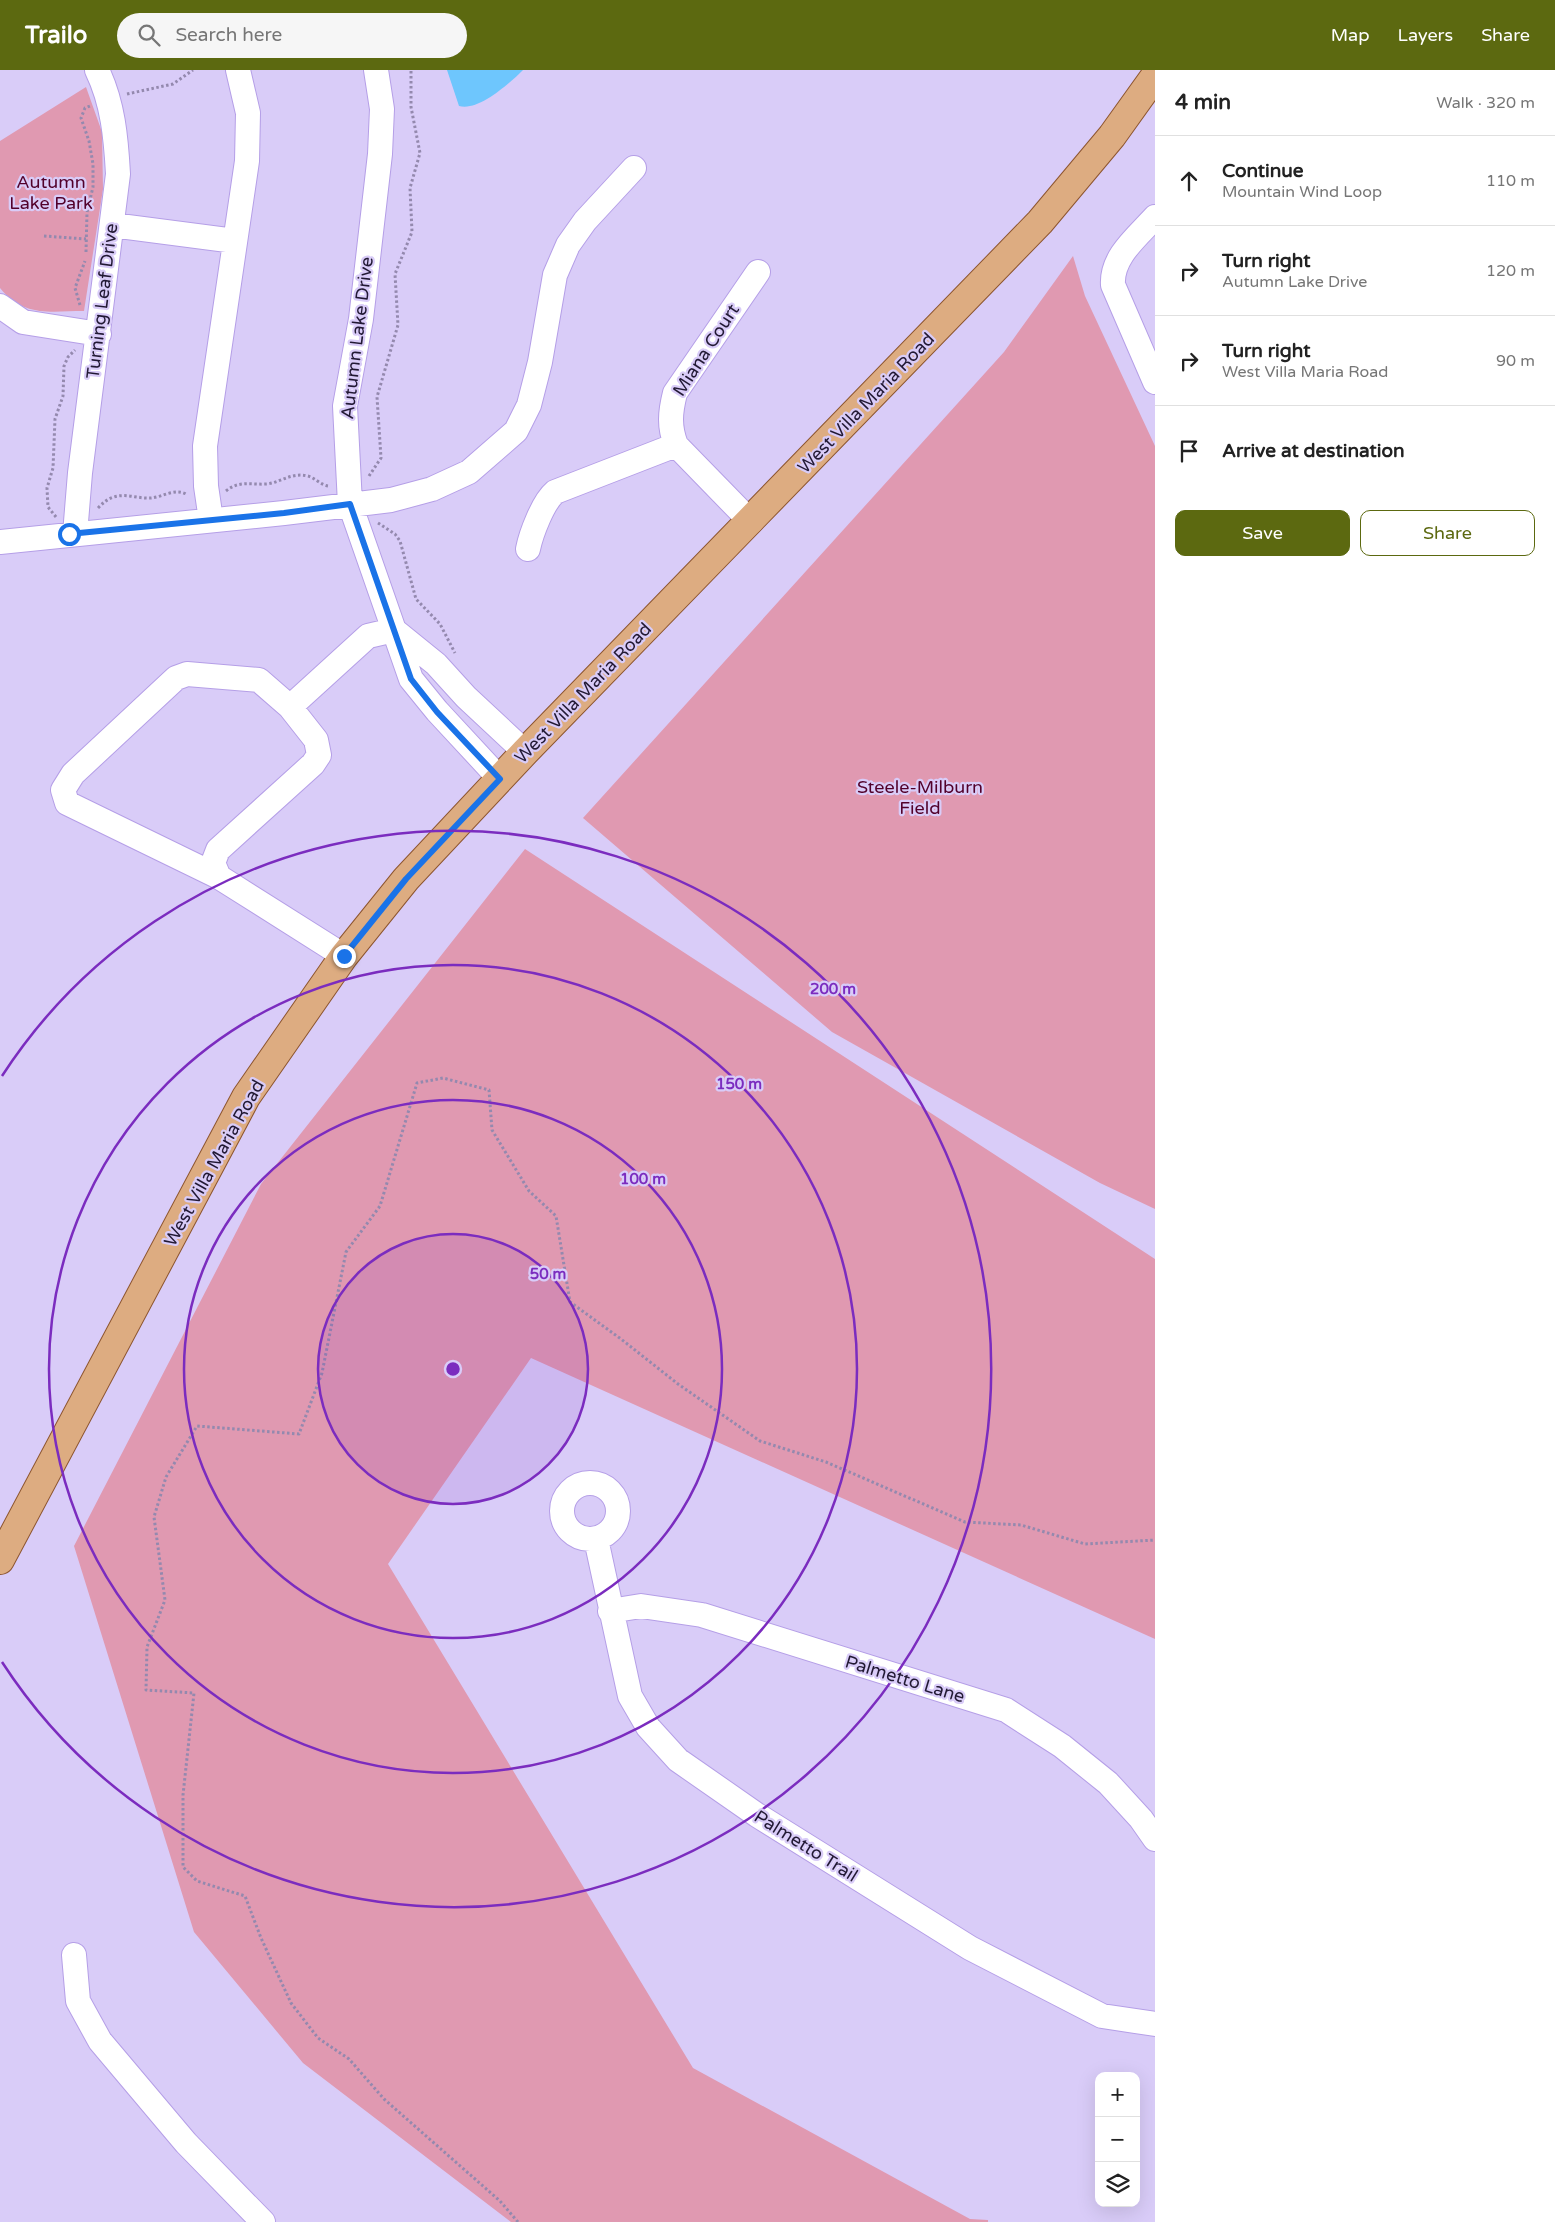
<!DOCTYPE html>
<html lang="en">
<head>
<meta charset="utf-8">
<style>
	body { margin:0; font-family:"Varela Round",sans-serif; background:#f6f6f6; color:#222 }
	.controls { position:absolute; right:15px; bottom:15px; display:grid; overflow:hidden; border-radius:10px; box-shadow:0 5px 20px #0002 }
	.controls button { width:45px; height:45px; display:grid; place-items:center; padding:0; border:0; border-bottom:1px solid #e0e0e0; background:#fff; color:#222; font:25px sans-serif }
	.stop { position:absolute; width:15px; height:15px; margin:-11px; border:4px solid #1a73e8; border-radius:50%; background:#fff }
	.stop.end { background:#1a73e8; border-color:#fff; box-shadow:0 1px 5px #0008 }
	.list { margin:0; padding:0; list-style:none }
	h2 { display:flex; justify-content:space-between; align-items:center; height:65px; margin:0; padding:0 20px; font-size:21px }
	h2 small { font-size:16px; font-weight:400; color:#767676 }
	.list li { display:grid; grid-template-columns:32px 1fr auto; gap:15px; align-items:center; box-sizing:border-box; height:90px; padding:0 20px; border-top:1px solid #e0e0e0 }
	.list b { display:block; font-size:19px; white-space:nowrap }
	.list p { margin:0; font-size:16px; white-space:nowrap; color:#767676 }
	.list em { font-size:16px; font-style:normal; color:#767676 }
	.actions { display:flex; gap:10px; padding:15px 20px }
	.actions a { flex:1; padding:11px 0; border:1px solid #5c6910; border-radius:10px; text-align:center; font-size:18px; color:#5c6910 }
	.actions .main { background:#5c6910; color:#fff }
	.icon { flex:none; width:28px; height:28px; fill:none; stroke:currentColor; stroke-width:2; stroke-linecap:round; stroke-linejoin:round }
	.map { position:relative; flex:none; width:1155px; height:2152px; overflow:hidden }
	header { display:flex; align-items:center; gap:30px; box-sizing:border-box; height:70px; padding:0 25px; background:#5c6910; color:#fff }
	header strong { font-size:24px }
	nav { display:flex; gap:28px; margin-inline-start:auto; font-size:18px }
	.search { width:350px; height:45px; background:#f6f6f6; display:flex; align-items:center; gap:12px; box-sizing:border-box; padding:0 18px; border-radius:28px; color:#767676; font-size:19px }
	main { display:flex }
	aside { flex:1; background:#fff }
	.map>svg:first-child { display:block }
	.green { fill:#e099b1 }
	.water { fill:#6ec6fd }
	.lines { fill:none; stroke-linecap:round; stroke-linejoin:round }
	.minor-casing { stroke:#b59fe7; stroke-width:26 }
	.major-casing { stroke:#8d552f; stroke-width:30 }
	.path { stroke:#9489ae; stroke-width:3; stroke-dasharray:2.5 2.5; stroke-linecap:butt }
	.minor { stroke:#fff; stroke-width:24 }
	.major { stroke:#ddac81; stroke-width:28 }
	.route { stroke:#1a73e8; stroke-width:6 }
	.ring { fill:none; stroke:#7b2cbf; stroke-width:2.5 }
	.labels { text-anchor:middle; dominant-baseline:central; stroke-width:4.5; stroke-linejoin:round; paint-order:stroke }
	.park-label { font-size:18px; fill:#52002a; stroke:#d9ccf8 }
	.street-label { font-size:18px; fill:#221934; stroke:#d9ccf8 }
	.centre { fill:#7b2cbf; stroke:#d9ccf8; stroke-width:2.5 }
	.ring-label { font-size:15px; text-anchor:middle; font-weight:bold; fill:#7b2cbf; stroke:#d9ccf8; stroke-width:4.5; stroke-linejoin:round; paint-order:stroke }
</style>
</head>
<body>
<header>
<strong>Trailo</strong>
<div class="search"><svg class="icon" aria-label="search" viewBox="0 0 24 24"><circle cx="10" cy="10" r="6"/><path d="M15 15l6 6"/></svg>Search here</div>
<nav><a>Map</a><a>Layers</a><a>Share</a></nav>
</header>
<main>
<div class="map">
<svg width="1155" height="2152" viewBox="0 0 1155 2152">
	<rect width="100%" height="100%" fill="#d9ccf8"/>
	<path class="green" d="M86 17 102 62 103 119 84 241C50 241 25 248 0 218V71Z
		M1073 186 1085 226 1155 376V1139L1100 1113 832 962 583 748 1004 282Z
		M525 779 1155 1189V1569L531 1288 388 1494 693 1998 970 2149 988 2150V2152H511L303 1993 194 1862 74 1476 261 1114Z"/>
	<path class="water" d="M447 0H523C510 13 478 42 459 36Z"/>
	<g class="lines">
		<g class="minor-casing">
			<path id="minor" d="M376 0 382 39 380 84 361 249 345 336 350 434 411 609 437 641 500 709
				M1155 147C1137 167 1111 187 1113 215L1155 312
				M112 155 235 171
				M0 236 23 252 99 264
				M211 450 206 416 205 376 247 91 248 43 238 0
				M751 452 676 375C669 356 670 343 675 323L758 202
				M75 464 80 403 118 104C116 68 113 33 97 0
				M0 472 284 443 391 430 432 419 469 402 516 361 529 335 540 292 555 205 568 175 585 151 634 98
				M528 479C531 464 543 432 555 422L676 375
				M394 560 436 594 466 627 525 682
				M219 807 67 733 63 720 73 704 176 608 187 604 259 610 290 637
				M344 886 219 807 213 793 218 780 313 694 319 685 316 670 290 637 368 566 394 560
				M562 1441a28 28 0 1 1 56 0a28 28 0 1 1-56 0Z
				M596 1469 630 1626 648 1657 678 1690 757 1745 970 1878 1102 1946 1155 1954
				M610 1541 641 1536 702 1545 1006 1640 1062 1676 1108 1713 1141 1749 1155 1769
				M74 1885 78 1931 100 1971 186 2073 263 2152"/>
		</g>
		<g class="major-casing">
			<path id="major" d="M0 1490 246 1027 344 886 406 809 525 682 1040 152 1112 66 1155 6"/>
		</g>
		<path class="path" d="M127 24 173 14 193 0
			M44 166 86 169
			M86 182 87 142 93 117V94L89 71 81 48 85 38 90 36
			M80 235 75 218 85 191
			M369 406 381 388 377 327 398 255 395 204 412 162 410 118 420 83 411 37V0
			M226 421C239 410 252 415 267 414 281 412 292 402 308 406 315 408 321 415 328 416
			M98 438C103 433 107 429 114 427 126 423 139 429 151 428 162 427 175 418 186 424
			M56 447 48 437 47 418 53 398 55 349 63 326 64 296 68 287 75 280
			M378 453 395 464 400 471 416 529 440 554 455 583
			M518 2152 500 2131 384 2029 349 1989 318 1968 291 1933 261 1868 245 1826 197 1811 183 1797V1725L194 1623 146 1620 147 1577 165 1530 154 1447 166 1407 197 1356 299 1364 322 1303 346 1182 380 1136 417 1013 443 1008 489 1020 492 1060 529 1121 556 1146 570 1232 621 1269 678 1314 760 1371 826 1392 965 1452 1021 1455 1085 1474 1155 1470"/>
		<use href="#minor" class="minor"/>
		<use href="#major" class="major"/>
	</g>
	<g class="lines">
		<path class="route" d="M69 464 284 443 350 434 411 609 437 642 500 709 406 809 344 886"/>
	</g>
	<circle cx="453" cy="1299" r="135" fill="#7b2cbf" fill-opacity=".12"/>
	<g class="ring">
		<circle cx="453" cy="1299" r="135"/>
		<circle cx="453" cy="1299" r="269"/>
		<circle cx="453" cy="1299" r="404"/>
		<path d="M2 1006A538 538 0 1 1 2 1592"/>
	</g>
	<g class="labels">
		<g class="park-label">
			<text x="51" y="112">Autumn<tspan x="51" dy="21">Lake Park</tspan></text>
			<text x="920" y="717">Steele-Milburn<tspan x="920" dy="21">Field</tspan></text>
		</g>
		<g class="street-label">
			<text transform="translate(102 231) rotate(-83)">Turning Leaf Drive</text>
			<text transform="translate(357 268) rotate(-83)">Autumn Lake Drive</text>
			<text transform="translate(706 280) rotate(-57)">Miana Court</text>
			<text transform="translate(866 333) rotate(-46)">West Villa Maria Road</text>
			<text transform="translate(583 623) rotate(-46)">West Villa Maria Road</text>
			<text transform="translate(214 1093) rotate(-61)">West Villa Maria Road</text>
			<text transform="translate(905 1609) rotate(17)">Palmetto Lane</text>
			<text transform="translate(806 1776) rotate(32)">Palmetto Trail</text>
		</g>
	</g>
	<circle cx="453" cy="1299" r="8" class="centre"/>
	<g class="ring-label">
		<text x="833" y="924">200 m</text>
		<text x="739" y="1019">150 m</text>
		<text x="643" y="1114">100 m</text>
		<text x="548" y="1209">50 m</text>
	</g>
</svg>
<div class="controls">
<button>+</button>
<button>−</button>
<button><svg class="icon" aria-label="layers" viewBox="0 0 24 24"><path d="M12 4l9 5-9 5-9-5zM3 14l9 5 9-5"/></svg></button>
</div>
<div class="stop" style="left:69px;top:464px"></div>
<div class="stop end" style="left:344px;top:886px"></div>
</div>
<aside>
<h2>4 min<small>Walk · 320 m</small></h2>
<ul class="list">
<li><svg class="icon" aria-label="ahead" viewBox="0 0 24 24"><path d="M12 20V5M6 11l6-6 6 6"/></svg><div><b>Continue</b><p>Mountain Wind Loop</p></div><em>110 m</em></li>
<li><svg class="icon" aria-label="right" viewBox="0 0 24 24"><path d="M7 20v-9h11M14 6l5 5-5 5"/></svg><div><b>Turn right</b><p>Autumn Lake Drive</p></div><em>120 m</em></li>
<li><svg class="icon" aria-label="right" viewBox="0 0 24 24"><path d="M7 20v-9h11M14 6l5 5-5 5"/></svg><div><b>Turn right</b><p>West Villa Maria Road</p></div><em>90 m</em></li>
<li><svg class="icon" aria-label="arrive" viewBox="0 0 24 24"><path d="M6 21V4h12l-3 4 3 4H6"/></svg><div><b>Arrive at destination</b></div></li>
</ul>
<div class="actions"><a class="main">Save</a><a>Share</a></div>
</aside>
</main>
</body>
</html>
